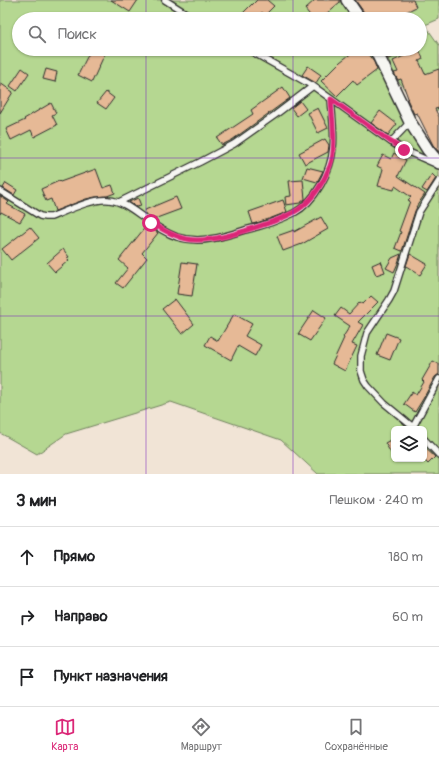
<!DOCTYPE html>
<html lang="ru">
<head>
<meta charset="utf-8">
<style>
	body { margin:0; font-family:Pangolin,sans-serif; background:#f2f2f2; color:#202124 }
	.controls { position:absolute; right:12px; bottom:12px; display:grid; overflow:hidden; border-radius:6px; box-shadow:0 1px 3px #0004 }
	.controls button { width:36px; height:36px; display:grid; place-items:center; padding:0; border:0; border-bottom:1px solid #e0e0e0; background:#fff; color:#202124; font:20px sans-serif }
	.stop { position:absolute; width:12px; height:12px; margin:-9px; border:3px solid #db2777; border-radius:50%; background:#fff }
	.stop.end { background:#db2777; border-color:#fff; box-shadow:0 1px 4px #0008 }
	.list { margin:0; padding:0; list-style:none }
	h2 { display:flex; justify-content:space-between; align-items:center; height:52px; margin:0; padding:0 16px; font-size:17px }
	h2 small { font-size:13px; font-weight:400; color:#757577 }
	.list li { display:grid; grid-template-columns:26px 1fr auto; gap:12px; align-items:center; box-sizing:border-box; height:60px; padding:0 16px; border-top:1px solid #e0e0e0 }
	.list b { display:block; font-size:15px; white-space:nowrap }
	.list em { font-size:13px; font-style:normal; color:#757577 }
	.icon { flex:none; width:22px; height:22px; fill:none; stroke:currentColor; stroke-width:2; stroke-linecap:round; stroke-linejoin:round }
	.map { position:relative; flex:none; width:439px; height:474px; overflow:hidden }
	.search { position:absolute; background:#fff; box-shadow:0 1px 3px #0004; left:12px; right:12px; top:12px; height:44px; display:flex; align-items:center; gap:10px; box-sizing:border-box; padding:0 14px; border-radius:22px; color:#757577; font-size:15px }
	.sheet { height:232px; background:#fff }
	nav { display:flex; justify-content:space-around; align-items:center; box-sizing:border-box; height:56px; border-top:1px solid #e0e0e0; background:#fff; font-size:11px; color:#757577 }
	nav a { display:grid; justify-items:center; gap:2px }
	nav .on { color:#db2777 }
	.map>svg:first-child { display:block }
	.green { fill:#b5d791; stroke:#70815e; fill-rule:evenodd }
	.building { fill:#e6b996; stroke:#2b2b2b }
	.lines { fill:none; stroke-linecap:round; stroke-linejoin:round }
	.lane-casing { stroke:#2b2b2b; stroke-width:8 }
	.street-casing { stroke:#2b2b2b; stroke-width:14 }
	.lane { stroke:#f6f6f2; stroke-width:5.5 }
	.street { stroke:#f6f6f2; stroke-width:11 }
	.route { stroke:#db2777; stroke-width:5 }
	.grid { fill:none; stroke:#7b2cbf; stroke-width:1; stroke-opacity:0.55 }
</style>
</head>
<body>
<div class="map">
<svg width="439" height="474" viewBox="0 0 439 474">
	<rect width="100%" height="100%" fill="#f1e4d6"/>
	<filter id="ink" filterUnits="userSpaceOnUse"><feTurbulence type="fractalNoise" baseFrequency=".025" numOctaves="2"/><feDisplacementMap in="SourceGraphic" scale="8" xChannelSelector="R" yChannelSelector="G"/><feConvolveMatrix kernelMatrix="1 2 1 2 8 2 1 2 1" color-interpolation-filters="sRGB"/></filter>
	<g filter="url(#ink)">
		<path class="green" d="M0 0H345L358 19H19V49H373L439 162V474H318L281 440 171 402 66 434 37 454 0 433ZM394 429H424V459H394Z
			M359 0H439V19L425 25 439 45V109L425 118 395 76 384 49H420V19H371Z"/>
		<path class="building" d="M111 0H138L130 12Z
			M257 0H267L274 6 265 15 262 12 255 19H237L252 4V5Z
			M315 0H340V2L320 19H313L305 9Z
			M355 0H413L416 7 392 19H367L366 15Z
			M91 49H107L92 82 78 75Z
			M357 49H364L374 62 377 70 357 85 353 80 337 96 321 81 340 62Z
			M383 49H396L398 56 388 59Z
			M419 49 423 59 419 61 425 74 439 69V108L435 109 439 117V152L433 145 417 113 414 114 407 99 408 98 401 79 398 80 394 73 398 72 393 61Z
			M308 66 321 75 316 83 302 75Z
			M22 68 29 73 17 91 10 86Z
			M46 69 57 72 55 82 43 79Z
			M0 83 13 92 0 113Z
			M283 87 290 98 232 140 222 145 217 138 253 114 251 110Z
			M106 92 114 98 106 109 97 103Z
			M300 101 306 109 297 116 291 108Z
			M51 103 56 113 52 115 57 125 34 137 31 130 11 140 6 129 25 120 24 119Z
			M318 108 328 128 318 133 308 113Z
			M380 111 397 124 388 135 371 123Z
			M325 139 329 145 328 152 305 164 299 153Z
			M394 153 406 160 398 176 425 194 416 207H417L415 211 402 251 395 248 401 232 399 231 410 201 408 200 411 197 395 186 394 190 378 186 383 169 377 166 383 155 391 159Z
			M307 167 323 171 317 182 303 178Z
			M96 169 103 188 112 185 115 193 107 196 95 197 86 199 55 211 51 199 46 201 45 199 41 189 59 181 60 182Z
			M432 174 436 178 427 192 422 189Z
			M303 180 305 199 300 203 286 205 285 197 291 196 289 181Z
			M6 183 17 190 14 195 3 188Z
			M0 196 9 202 7 204 25 214 20 222 1 212 0 214Z
			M176 197 181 209 154 219 146 214 145 210Z
			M138 198 141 206 136 207 129 202Z
			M283 200 287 212 269 219 253 224 249 212Z
			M321 217 328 229 302 244 283 251 277 236 294 230V232Z
			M147 225 158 233 142 253 147 258 123 288 116 283 128 268 119 260Z
			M30 227 39 238 11 260 2 249Z
			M63 249 69 257 67 258 69 260 55 272 47 263Z
			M401 254 398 263 394 272 386 268 392 258Z
			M410 254 427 264 420 275 406 266Z
			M381 261 385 272 376 275 372 265Z
			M182 262 197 264 192 296 177 294Z
			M371 296 378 302 358 322 363 325 352 344 357 346 345 371 332 364 344 338 343 337 350 326 335 316 341 308 349 314 360 302 363 304Z
			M175 299 194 324 182 334 162 309Z
			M314 310 326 318 310 341 298 334Z
			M234 314 252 324 245 336 261 345 255 356 238 346 231 360 205 345 210 336 218 341Z
			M386 333 399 338 390 360 377 355Z
			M433 361 439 364V374L435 377 423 399 415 412 404 404 412 392 416 395 424 382 422 380Z
			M394 438V458L385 443Z
			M424 447 435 457 428 464 424 460Z"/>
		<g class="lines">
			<g class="lane-casing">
				<path id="lane" d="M165 0 195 19
					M247 49 313 86 391 142 404 150 438 165
					M391 142 410 122
					M0 191 40 216 45 217H51C66 211 93 198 109 200 123 201 134 211 146 219 155 226 166 233 177 237 200 244 223 237 245 230 262 226 278 221 294 213 315 202 331 171 333 148 335 134 332 114 331 99
					M119 202 200 162 234 144 275 115 313 86
					M413 427 384 403 368 386 364 380 361 371V356L367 333 389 300 394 291 419 212 439 181
					M415 429 413 427 439 379
					M424 439 439 455"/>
			</g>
			<g class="street-casing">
				<path id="street" d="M347 0 360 19
					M375 49 410 122 428 150 439 163"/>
			</g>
			<use href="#lane" class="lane"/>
			<use href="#street" class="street"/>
		</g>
	</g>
	<g class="lines" filter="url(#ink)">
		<path class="route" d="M151 223C162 229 174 237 187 239 195 241 204 240 211 239 221 238 231 235 241 232 259 226 289 218 303 206 315 196 324 181 330 166 337 148 332 119 331 99L391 142 404 150"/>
	</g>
	<path class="grid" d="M146 0V19M293 0V19M146 49V474M293 49V474M0 158H439M0 316H439"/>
</svg>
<div class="controls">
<button><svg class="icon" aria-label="layers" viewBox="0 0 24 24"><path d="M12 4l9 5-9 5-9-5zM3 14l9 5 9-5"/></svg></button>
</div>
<div class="stop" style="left:151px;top:223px"></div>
<div class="stop end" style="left:404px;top:150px"></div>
<div class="search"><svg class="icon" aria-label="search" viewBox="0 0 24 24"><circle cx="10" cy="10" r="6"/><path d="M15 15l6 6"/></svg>Поиск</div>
</div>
<section class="sheet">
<h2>3 мин<small>Пешком · 240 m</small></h2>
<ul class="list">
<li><svg class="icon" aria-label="ahead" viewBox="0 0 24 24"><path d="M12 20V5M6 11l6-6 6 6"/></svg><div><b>Прямо</b></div><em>180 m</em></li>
<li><svg class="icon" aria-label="right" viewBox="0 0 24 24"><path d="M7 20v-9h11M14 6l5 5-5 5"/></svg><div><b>Направо</b></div><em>60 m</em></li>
<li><svg class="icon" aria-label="arrive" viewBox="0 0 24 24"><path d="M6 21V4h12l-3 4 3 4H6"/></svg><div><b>Пункт назначения</b></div></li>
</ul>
</section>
<nav>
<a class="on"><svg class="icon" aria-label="map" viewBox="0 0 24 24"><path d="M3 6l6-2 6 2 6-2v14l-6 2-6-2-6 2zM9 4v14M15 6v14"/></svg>Карта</a>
<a><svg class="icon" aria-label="directions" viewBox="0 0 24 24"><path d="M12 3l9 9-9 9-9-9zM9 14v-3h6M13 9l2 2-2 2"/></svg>Маршрут</a>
<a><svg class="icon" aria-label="saved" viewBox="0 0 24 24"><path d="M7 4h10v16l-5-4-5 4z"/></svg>Сохранённые</a>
</nav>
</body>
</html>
